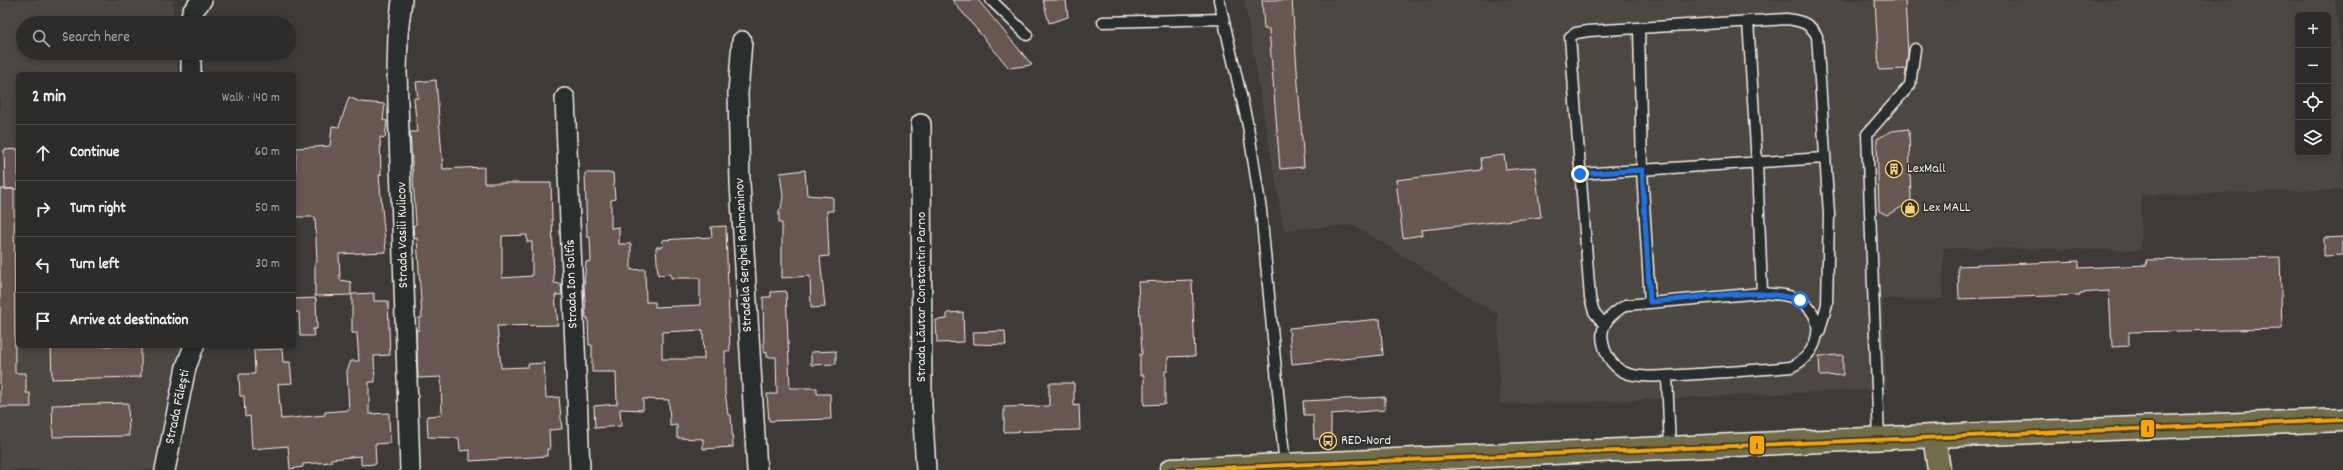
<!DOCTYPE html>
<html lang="en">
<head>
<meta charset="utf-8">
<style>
	body { margin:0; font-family:Dekko,sans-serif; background:#363432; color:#f1f3f6 }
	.controls { position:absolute; right:12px; top:12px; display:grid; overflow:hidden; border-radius:6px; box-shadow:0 2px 6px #0003 }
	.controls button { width:36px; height:36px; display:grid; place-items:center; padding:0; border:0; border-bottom:1px solid #494847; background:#2e2c2a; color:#f1f3f6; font:20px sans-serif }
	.stop { position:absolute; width:12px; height:12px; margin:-9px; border:3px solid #1a73e8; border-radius:50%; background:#fff }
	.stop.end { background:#1a73e8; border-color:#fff; box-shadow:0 1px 4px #0008 }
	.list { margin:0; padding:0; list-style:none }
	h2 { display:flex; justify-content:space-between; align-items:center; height:52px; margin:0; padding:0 16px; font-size:17px }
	h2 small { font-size:13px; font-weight:400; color:#a7a7a8 }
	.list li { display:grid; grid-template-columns:26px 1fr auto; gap:12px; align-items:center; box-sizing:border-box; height:56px; padding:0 16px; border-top:1px solid #494847 }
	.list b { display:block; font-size:15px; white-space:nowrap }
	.list em { font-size:13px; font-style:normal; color:#a7a7a8 }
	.icon { flex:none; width:22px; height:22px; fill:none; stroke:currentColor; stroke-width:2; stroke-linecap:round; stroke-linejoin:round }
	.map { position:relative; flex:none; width:2343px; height:470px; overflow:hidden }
	.search { position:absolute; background:#2e2c2a; box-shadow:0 2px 6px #0003; left:16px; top:16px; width:280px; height:44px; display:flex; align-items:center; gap:10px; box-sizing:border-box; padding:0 14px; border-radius:22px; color:#a7a7a8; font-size:15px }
	.panel { position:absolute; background:#2e2c2a; box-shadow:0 2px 6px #0003; left:16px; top:72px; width:280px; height:276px; border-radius:6px }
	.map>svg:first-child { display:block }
	.built { fill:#4d4643; fill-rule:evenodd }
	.building { fill:#685751; stroke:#f4f1e8; fill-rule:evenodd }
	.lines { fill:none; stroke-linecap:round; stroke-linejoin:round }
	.service-casing { stroke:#f4f1e8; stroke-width:13 }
	.minor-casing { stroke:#f4f1e8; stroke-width:22 }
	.primary-casing { stroke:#f4f1e8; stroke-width:25 }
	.service { stroke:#2a2d2e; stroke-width:10 }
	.minor { stroke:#2a2d2e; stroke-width:19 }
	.primary { stroke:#716d4b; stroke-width:22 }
	.bus-1-casing { stroke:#2a2d2e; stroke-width:7 }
	.bus-1 { stroke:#f7a600; stroke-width:4 }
	.route { stroke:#1a73e8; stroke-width:5 }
	.labels { text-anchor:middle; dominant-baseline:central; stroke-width:3; stroke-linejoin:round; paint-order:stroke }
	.poi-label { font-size:14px; fill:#f4f1e8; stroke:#2a2d2e; text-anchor:start }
	.street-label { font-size:14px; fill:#f4f1e8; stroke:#2a2d2e }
	.line-badge { stroke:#2a2d2e; stroke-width:1.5 }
	.pale-badge-label { font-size:11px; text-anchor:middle; font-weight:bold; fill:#111 }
</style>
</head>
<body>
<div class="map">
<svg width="2343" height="470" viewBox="0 0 2343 470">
	<rect width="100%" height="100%" fill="#3d3a38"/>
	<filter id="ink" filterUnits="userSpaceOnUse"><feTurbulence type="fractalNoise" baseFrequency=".025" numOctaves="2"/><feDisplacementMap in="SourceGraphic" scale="8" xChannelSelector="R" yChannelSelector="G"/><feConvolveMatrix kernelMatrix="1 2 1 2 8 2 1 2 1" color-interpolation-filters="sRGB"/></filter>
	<g filter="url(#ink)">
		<path class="built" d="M0 0H173L174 23H23V53H176L178 74H18V346H184L174 397 164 470H0Z
			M1244 0H2335L2343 71V190L2141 195V250L1944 248 1942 299H1883L1887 389 1590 402 1500 404 1498 315 1354 225 1284 230ZM2298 15H2328V153H2298Z"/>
		<path class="building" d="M952 0H978L1032 65 1009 68Z
			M1043 0H1066L1068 17 1049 23Z
			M1262 0H1292L1304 167 1280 169 1269 29H1264Z
			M1875 0H1905L1908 54 1906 69 1879 70Z
			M436 80 443 169 484 167V183H551L554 283 561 284 562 295H555L558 325 497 326 501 368 528 367V364L544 363 546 398 559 397 562 429 549 430 550 449H547V456L470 461V450L460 451 459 438 428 437 427 416 442 415 441 377 418 378 416 330H419V318H422L417 238 414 239 413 226 416 224 410 132H417L414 98H418L416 82ZM527 235V242H532V276L502 278V236Z
			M349 97 360 102 385 104 383 120 387 121 385 138 380 137 381 175H379L386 252 339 254 340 280 351 282V295L315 296V262H317L315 217H294L296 148 330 146 332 126 339 127Z
			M1909 129 1911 202 1887 215 1879 211 1877 139 1892 131Z
			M18 149V189H5L4 150Z
			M1504 155 1506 170 1535 167 1541 217 1421 230 1422 235 1403 238 1396 180 1482 170 1481 158Z
			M805 170 807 195 833 197V211H827L829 256 820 257 825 307 811 308 810 276 782 278V223H779V210L781 209 783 196 780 173Z
			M585 173H613L615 199 611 200V228L619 227V244H631V270L645 269 646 302H655V307L700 305V278H671V274L658 275 656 247H663L662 240 712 237 711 227 726 226 730 351H725V391L728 415H731L733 447 703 449V439L677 438V425L670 426 669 400 643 399V410L620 409 621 426 595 428 594 406 617 404 616 372H592V345H589L588 318H586L584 285 586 262 591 261 590 237H587ZM703 330 704 359H662V332Z
			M0 189H14L15 373H26V393H30L31 407H0Z
			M2343 237V255L2324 256V238Z
			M2280 257 2282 329 2129 332V346L2112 347 2109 291 2080 293V295L1959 299 1958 266 2079 261V268L2147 265 2146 260Z
			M1192 280 1195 356 1168 357V371H1165V404L1144 405V375H1140V354H1142L1138 282Z
			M786 291 790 388H817V394H830L831 419 769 421 767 394H777L776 357H767V352L764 353 763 297H771V292Z
			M374 293V301H388L390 355 374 356 375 382H369V414L389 413 390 443 375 444 376 464 361 465V456L331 459V462L303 464V467L290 469 288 446 252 449 250 416 245 417 244 396H240L239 374H255L254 350 282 349 283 362H290L292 383 278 384 281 419 325 415V412L349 410 347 371 351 361H359L357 333H352V294Z
			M316 298 317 329H313L314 336H300L299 312H294V299Z
			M963 312 964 342 937 343 936 320 947 319V313Z
			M1380 319 1383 355 1292 364 1289 328Z
			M1005 331 1006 345 974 344 973 332Z
			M51 346H141V377L52 379Z
			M836 351V364L811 365V352Z
			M1843 355V375L1820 376 1819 356Z
			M1049 383H1074V406L1079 405 1080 430 1004 432V407L1049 406Z
			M1385 397V410L1331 414V439H1314L1313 415H1304L1303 401Z
			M128 403 129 436 53 437 52 405Z"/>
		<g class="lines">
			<g class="service-casing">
				<path id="service" d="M991 0 1027 35
					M1219 0 1248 126 1261 210 1285 467
					M1748 21 1757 163 1762 293
					M1103 22 1223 19
					M1639 28 1642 170 1650 302
					M1580 174 1824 158
					M1762 293C1774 294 1790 294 1801 301 1829 320 1818 355 1791 367 1760 370 1728 372 1697 374 1675 375 1650 379 1629 374 1615 370 1606 357 1603 343 1599 324 1611 314 1626 305Z
					M1604 324 1594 312 1590 298 1570 37 1576 33 1588 31 1787 19C1801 21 1810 23 1817 36L1829 214 1827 304 1819 333
					M1667 376 1670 448
					M1879 438 1867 134 1910 85 1915 49"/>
			</g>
			<g class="minor-casing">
				<path id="minor" d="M402 0 398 34 397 72 410 470
					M190 23 192 12 202 0
					M742 41 738 93 740 183 757 470
					M191 53V74
					M565 98 580 470
					M921 124 922 405 926 470
					M165 470 186 367 194 346"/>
			</g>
			<g class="primary-casing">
				<path id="primary" d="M1934 436 1939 470
					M1171 470 1934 436 2343 420"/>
			</g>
			<use href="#service" class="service"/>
			<use href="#minor" class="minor"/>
			<use href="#primary" class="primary"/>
			<g class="bus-1-casing">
				<path id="bus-1" d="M1171 470 2343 420"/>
			</g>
			<use href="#bus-1" class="bus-1"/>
		</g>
	</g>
	<g class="lines" filter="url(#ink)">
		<path class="route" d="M1580 174 1642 170 1650 302C1696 299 1757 286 1800 300"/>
	</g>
	<defs>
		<g id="building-ring" transform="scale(0.9)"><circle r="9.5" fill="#2a2d2e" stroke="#ffd166" stroke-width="1.5"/><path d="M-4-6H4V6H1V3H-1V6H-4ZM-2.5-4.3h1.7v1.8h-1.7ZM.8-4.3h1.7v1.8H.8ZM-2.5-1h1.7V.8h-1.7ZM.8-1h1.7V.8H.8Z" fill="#ffd166"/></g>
		<g id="shop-ring" transform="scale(0.9)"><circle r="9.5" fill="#2a2d2e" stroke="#ffd166" stroke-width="1.5"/><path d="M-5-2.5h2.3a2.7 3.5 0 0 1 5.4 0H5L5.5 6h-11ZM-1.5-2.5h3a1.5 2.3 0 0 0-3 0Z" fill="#ffd166"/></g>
		<g id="bus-ring" transform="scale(0.9)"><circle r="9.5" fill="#2a2d2e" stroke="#ffd166" stroke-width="1.5"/><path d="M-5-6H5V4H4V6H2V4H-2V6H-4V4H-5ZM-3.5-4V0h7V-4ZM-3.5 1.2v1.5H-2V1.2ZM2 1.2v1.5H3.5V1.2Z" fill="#ffd166"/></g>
	</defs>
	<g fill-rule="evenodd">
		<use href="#building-ring" x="1894" y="169"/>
		<use href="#shop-ring" x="1910" y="208"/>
		<use href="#bus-ring" x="1328" y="441"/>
	</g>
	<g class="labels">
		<g class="poi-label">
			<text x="1907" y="169">LexMall</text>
			<text x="1923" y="208">Lex MALL</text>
			<text x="1341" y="441">RED-Nord</text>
		</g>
		<g class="street-label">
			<text transform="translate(403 235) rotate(-91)">Strada Vasili Kulicov</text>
			<text transform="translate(744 255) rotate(-93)">Stradela Serghei Rahmaninov</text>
			<text transform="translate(572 284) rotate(-92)">Strada Ion Soltîs</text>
			<text transform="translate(922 297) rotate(-90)">Strada Lăutar Constantin Parno</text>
			<text transform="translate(178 407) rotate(-78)">Strada Fălești</text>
		</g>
	</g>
	<g class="line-badge">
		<rect x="2140" y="419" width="15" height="19" rx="4" fill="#f7a600"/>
		<rect x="1749" y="435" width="16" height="20" rx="4" fill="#f7a600"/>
	</g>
	<g class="pale-badge-label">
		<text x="2148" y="432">1</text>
		<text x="1757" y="449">1</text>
	</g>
</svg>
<div class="controls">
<button>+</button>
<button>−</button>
<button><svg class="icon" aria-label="locate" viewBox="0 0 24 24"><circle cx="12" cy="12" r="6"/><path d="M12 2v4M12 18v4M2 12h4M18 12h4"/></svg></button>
<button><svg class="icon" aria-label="layers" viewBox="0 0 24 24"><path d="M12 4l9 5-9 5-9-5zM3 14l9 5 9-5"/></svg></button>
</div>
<div class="stop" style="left:1800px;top:300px"></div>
<div class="stop end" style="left:1580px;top:174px"></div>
<div class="search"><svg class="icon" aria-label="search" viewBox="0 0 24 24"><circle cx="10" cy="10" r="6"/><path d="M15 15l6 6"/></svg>Search here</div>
<section class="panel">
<h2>2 min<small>Walk · 140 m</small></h2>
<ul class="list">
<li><svg class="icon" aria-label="ahead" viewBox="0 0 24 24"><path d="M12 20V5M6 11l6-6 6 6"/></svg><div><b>Continue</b></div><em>60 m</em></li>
<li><svg class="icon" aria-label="right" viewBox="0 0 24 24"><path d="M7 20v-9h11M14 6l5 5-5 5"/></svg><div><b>Turn right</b></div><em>50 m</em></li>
<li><svg class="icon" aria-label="left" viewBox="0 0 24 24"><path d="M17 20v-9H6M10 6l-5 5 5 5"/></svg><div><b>Turn left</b></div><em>30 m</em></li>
<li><svg class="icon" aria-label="arrive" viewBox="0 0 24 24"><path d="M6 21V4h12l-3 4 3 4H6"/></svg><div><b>Arrive at destination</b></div></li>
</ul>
</section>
</div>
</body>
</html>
